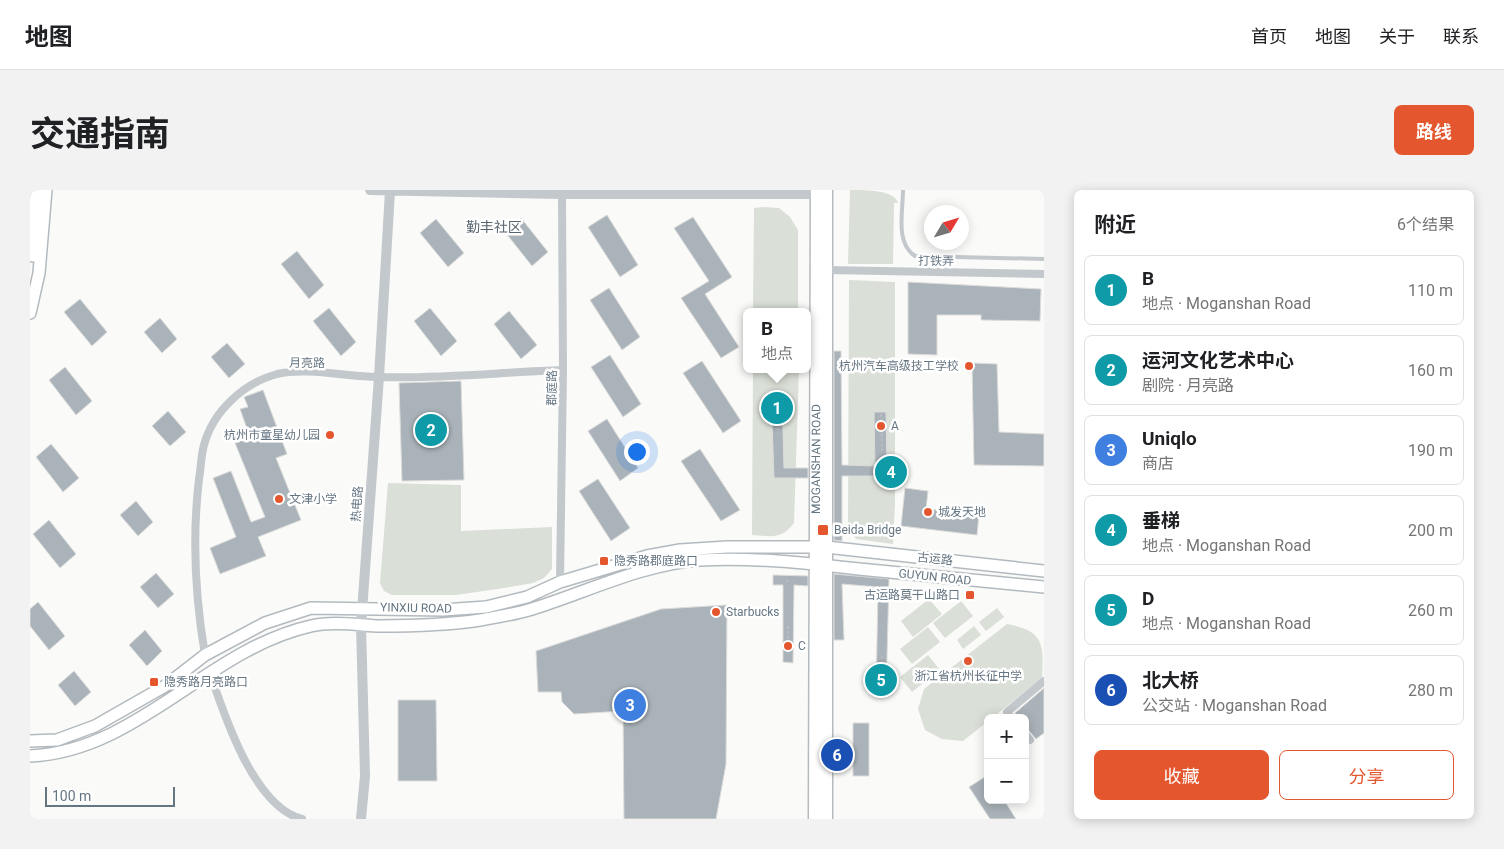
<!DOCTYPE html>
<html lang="zh">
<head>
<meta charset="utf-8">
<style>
	body { margin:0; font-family:Roboto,"Noto Sans SC",sans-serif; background:#f2f2f2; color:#202124 }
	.controls { position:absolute; right:15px; bottom:15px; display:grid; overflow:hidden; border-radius:8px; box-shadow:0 2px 12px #0003 }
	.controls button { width:45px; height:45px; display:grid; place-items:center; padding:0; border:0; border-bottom:1px solid #e0e0e0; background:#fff; color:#202124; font:25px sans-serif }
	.compass { position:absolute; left:894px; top:15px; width:45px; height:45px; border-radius:50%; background:#fff; box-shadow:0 2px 12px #0003; rotate:52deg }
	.scale { position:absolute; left:15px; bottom:12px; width:130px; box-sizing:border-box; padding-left:5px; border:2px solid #657683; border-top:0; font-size:14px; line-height:18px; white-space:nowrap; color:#657683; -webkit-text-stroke:4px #fff; paint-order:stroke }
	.you { position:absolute; left:606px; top:261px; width:18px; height:18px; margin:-12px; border:4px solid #fff; border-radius:50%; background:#1a73e8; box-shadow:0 0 0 8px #1a73e833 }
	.badge { display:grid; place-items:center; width:32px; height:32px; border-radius:50%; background:#e4572e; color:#fff; font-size:16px; font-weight:700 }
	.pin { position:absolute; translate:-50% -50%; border:2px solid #fff; box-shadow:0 1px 5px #0006 }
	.popup { position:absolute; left:713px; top:118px; width:68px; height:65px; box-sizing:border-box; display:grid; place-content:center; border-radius:8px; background:#fff; filter:drop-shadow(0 1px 4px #0005); font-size:16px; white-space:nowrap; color:#757577 }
	.popup b { font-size:19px; color:#202124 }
	.popup::after { content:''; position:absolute; left:50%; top:100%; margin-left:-10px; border:10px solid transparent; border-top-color:#fff }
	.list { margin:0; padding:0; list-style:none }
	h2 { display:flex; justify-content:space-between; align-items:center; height:65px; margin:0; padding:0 20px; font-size:21px }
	h2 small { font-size:16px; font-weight:400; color:#757577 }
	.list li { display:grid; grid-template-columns:32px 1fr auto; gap:15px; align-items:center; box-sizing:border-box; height:70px; margin:0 10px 10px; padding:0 10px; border:1px solid #e0e0e0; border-radius:8px }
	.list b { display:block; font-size:19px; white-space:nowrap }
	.list p { margin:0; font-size:16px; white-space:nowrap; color:#757577 }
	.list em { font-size:16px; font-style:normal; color:#757577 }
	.actions { display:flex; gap:10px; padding:15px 20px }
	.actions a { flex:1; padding:11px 0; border:1px solid #e4572e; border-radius:8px; text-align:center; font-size:18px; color:#e4572e }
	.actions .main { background:#e4572e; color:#fff }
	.map { position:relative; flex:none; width:1014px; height:629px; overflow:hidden; border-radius:8px }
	header { display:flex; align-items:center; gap:30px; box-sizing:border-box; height:70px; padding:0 25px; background:#fff; border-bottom:1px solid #e0e0e0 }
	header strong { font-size:24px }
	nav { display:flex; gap:28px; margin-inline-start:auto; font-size:18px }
	.intro { display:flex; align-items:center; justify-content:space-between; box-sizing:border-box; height:120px; padding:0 30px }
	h1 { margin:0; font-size:35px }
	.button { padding:12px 22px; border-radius:8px; background:#e4572e; color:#fff; font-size:18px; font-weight:700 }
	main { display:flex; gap:30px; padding:0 30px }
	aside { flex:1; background:#fff; border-radius:8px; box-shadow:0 2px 12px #0003 }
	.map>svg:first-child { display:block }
	.green { fill:#dadfd7 }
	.building { fill:#aab3b9; stroke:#dcdcda }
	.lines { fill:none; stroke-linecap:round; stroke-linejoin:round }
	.secondary-casing { stroke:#b3babf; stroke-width:14 }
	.primary-casing { stroke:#b5babe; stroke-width:15 }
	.path { stroke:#bbbfc2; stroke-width:2; stroke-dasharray:2.5 2.5; stroke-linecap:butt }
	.service { stroke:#c3c8cc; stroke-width:4 }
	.minor { stroke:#c3c8cc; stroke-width:8 }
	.tertiary { stroke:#c3c8cc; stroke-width:10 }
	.secondary { stroke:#fff; stroke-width:11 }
	.primary { stroke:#fff; stroke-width:12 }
	.poi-dot { fill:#e4572e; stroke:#fff; stroke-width:2 }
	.labels { text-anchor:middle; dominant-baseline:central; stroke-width:5; stroke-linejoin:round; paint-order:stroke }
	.street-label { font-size:12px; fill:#657683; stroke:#fff }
	.poi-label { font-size:12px; fill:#657683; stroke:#fff; text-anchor:start }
	.neighbourhood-label { font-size:14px; fill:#57646e; stroke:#fff }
</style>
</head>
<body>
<header>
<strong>地图</strong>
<nav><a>首页</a><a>地图</a><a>关于</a><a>联系</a></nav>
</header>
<div class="intro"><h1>交通指南</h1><a class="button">路线</a></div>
<main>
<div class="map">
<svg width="1014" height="629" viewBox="0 0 1014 629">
	<rect width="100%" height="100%" fill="#fafaf8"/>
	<path class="green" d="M820 0C836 0 865 0 868 13H864L863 74H818Z
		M733 17 749 18 760 27 768 40V122H723L724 18Z
		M819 90 865 92V313L863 354 826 349 818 338Z
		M723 179H769L764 333C751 350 742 346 722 345Z
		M358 293 431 295V341L522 337V379L514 388 503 393 474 398 426 405H362L354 401 350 393Z
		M899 409 912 424 883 447 871 431Z
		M931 411 943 426 915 448 903 433Z
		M967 418 974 427 956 441 949 432Z
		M977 434C1014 441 1014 454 1012 488L962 528H958V531L933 551 912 549 895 540 888 519 894 499Z
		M944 436 951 445 933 459 927 450Z
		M898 437 910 452 882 474 870 459Z
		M898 465 910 480 882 502 870 487Z"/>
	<path class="building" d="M577 25 608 75 590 87 558 37Z
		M663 27 702 87 675 104 709 157 691 168 651 108 679 91 644 38Z
		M491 28 518 62 502 76 475 42Z
		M406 29 434 63 418 77 390 43Z
		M267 61 294 95 279 109 251 74Z
		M878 92 1011 99 1010 131 951 130V125H907V165L878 164Z
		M579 98 610 147 592 160 560 110Z
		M50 109 77 142 62 156 34 122Z
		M299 118 326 152 311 166 283 131Z
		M400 118 427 151 411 166 384 131Z
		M479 121 507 155 491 169 464 134Z
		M130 128 147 149 132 163 114 142Z
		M197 153 215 174 199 188 181 167Z
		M804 161H811L812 275 845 276 844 222H856L857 277H866V286H812V351L804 350Z
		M580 165 611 214 593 227 561 177Z
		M672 171 711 231 693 243 653 183Z
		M942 173 967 174 969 242 1014 244V276L944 275Z
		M35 177 62 211 46 225 19 190Z
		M431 191 434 290 372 291 369 193Z
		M233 200 257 264 246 268 271 330 228 347 236 366 190 384 180 358 206 347 183 288 201 281 221 332 235 327 205 253 220 247 210 219 218 217 214 207Z
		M741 204H752L754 278H778V288H744Z
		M138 221 156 242 140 256 122 236Z
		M577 229 608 278 590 291 558 241Z
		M21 254 49 288 33 302 6 267Z
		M670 259 710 320 691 331 651 271Z
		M568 289 600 338 581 351 549 301Z
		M875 298 898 301 896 319 949 324 947 345 871 336Z
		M106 311 123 332 108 346 90 325Z
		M19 330 46 364 30 378 3 344Z
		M126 383 144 404 128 418 110 397Z
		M804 384 859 389 856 506 846 505 848 397 812 394 814 450H804Z
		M743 385 778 386V396L764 395 763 473 753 472V395H743Z
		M8 412 35 446 19 460 0 436V419Z
		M697 415 696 574 686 629H594L593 521 544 524 532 512 531 502H508L506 461 631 419Z
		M115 440 132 461 117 476 99 455Z
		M44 481 61 502 45 516 28 495Z
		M1014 498V543L1006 549 995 536V528H989L985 523Z
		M368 510H406L407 591H368Z
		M823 533H839V586H823Z
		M958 585V610H974L986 629H960L939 597Z"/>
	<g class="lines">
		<g class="secondary-casing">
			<path id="secondary" d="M3 66 6 0
				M0 123 9 83 16 0
				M0 551 27 550 65 536 135 496 175 465 235 433 281 418 413 420 456 417 497 407 530 392 617 366 650 360 697 357H796L1014 381
				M0 566C108 561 178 459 281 436 302 431 328 435 350 436 383 436 417 435 450 430 467 427 486 424 502 419 557 402 612 374 670 370 723 367 777 373 829 379 891 385 952 391 1014 397"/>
		</g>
		<g class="primary-casing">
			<g id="primary">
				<path d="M796 0V629"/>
				<path id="s1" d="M785 629 787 0"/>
			</g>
		</g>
		<path class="path" d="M747 208 748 244
			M851 224 852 261
			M756 391H758
			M758 436V462
			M851 494 852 465"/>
		<path class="service" d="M873 0C873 22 865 53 885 66L1014 69"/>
		<path class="minor" d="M797 80 1014 84
			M530 392 533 180 532 4
			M175 465C165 406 162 348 169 289 171 278 171 265 174 255 183 221 214 193 247 184 277 177 317 187 348 187 410 189 472 182 533 180
			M180 483C194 525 224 617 272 629
			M981 528 977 522 1014 491
			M995 544 1000 550"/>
		<path class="tertiary" d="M340 0 532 4H792
			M331 629 335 586 331 435 349 187 360 1"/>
		<use href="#secondary" class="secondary"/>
		<use href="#primary" class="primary"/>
	</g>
	<g class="poi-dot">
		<circle cx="939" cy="176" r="5"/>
		<circle cx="851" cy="236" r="5"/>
		<circle cx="300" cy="245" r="5"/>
		<circle cx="249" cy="309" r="5"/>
		<circle cx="898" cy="322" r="5"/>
		<rect x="787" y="334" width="12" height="12" rx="2.5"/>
		<rect x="569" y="366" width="10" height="10" rx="2.5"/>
		<rect x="935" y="400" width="10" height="10" rx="2.5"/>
		<circle cx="686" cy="422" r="5"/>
		<circle cx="758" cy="456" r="5"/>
		<circle cx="938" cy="471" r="5"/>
		<rect x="119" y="487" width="10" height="10" rx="2.5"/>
	</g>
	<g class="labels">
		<g class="street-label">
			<text transform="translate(906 71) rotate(1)">打铁弄</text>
			<text transform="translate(277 173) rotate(1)">月亮路</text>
			<text transform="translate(522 198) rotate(-89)">郡庭路</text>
			<text stroke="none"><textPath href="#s1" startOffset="360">MOGANSHAN ROAD</textPath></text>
			<text transform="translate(327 314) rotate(-86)">热电路</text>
			<text transform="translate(905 369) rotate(6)">古运路</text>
			<text transform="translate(905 387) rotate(6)">GUYUN ROAD</text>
			<text transform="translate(386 418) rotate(1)">YINXIU ROAD</text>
		</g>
		<g class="poi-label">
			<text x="929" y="176" text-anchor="end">杭州汽车高级技工学校</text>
			<text x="861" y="236">A</text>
			<text x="290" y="245" text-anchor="end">杭州市童星幼儿园</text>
			<text x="259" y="309">文津小学</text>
			<text x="908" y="322">城发天地</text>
			<text x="804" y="340">Beida Bridge</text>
			<text x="584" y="371">隐秀路郡庭路口</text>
			<text x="930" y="405" text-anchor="end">古运路莫干山路口</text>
			<text x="696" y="422">Starbucks</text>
			<text x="768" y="456">C</text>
			<text x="938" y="486" text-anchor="middle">浙江省杭州长征中学</text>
			<text x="134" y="492">隐秀路月亮路口</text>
		</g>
		<g class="neighbourhood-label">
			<text x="464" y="37">勤丰社区</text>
		</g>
	</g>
</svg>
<div class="controls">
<button>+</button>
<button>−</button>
</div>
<svg class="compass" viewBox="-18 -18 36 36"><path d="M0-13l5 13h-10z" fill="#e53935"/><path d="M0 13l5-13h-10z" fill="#757577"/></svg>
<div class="scale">100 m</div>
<div class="you"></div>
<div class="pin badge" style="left:747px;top:218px;background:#0f9aa8">1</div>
<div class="popup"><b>B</b>地点</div>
<div class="pin badge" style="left:401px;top:240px;background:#0f9aa8">2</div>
<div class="pin badge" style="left:600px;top:515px;background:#3f7fe0">3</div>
<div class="pin badge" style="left:861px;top:282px;background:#0f9aa8">4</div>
<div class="pin badge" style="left:851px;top:490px;background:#0f9aa8">5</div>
<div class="pin badge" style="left:807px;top:565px;background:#1a4fb4">6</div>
</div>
<aside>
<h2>附近<small>6个结果</small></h2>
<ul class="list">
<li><span class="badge" style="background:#0f9aa8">1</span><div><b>B</b><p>地点 · Moganshan Road</p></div><em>110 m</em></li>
<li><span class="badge" style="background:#0f9aa8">2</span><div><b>运河文化艺术中心</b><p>剧院 · 月亮路</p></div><em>160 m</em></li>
<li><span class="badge" style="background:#3f7fe0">3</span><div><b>Uniqlo</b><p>商店</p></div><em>190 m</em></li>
<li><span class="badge" style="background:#0f9aa8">4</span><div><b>垂梯</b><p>地点 · Moganshan Road</p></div><em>200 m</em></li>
<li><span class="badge" style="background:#0f9aa8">5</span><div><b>D</b><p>地点 · Moganshan Road</p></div><em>260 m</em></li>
<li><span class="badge" style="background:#1a4fb4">6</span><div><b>北大桥</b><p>公交站 · Moganshan Road</p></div><em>280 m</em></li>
</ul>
<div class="actions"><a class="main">收藏</a><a>分享</a></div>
</aside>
</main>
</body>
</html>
